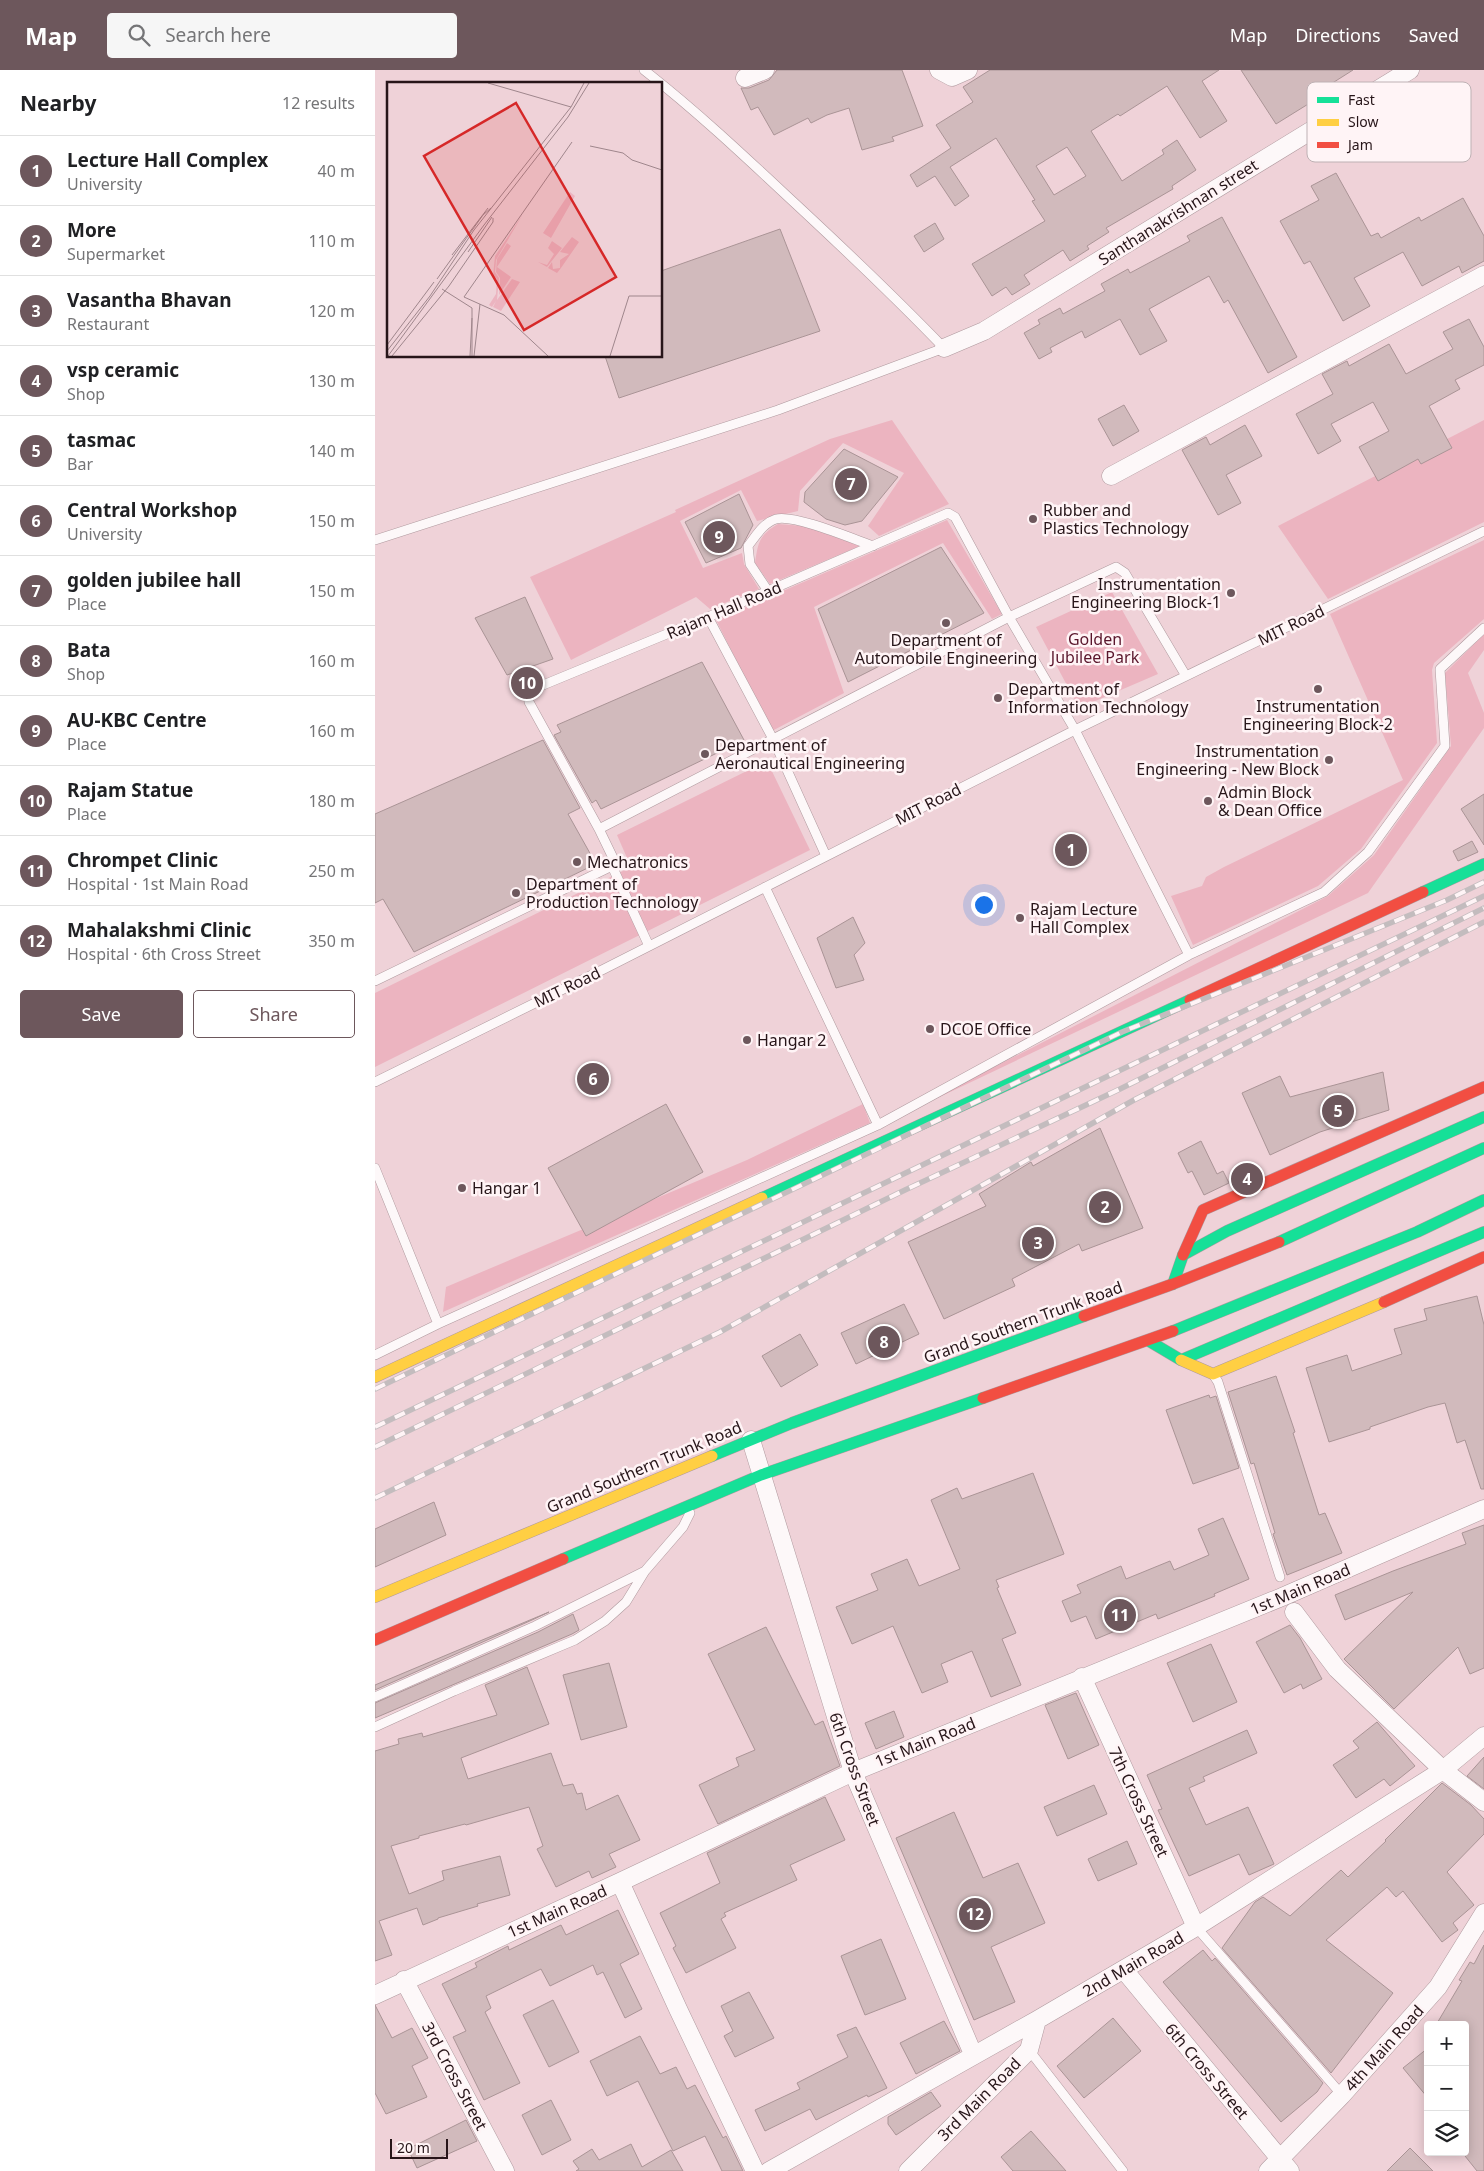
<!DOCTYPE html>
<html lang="en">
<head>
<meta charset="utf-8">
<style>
	body { margin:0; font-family:"Noto Sans",sans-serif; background:#f6f6f6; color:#202124 }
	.controls { position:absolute; right:15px; bottom:15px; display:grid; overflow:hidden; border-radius:5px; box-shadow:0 2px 12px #0003 }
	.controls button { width:45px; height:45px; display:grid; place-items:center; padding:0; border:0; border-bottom:1px solid #e0e0e0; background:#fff; color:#202124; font:25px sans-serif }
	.scale { position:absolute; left:15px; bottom:12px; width:58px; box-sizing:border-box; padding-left:5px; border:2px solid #271519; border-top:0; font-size:14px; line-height:18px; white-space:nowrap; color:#271519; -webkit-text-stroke:4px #fff4f6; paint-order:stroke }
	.you { position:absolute; left:608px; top:834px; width:18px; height:18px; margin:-12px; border:4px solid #fff; border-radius:50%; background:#1a73e8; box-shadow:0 0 0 8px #1a73e833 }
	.badge { display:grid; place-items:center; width:32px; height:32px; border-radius:50%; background:#6d575c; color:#fff; font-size:16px; font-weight:700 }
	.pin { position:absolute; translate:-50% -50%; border:2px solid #fff; box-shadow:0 1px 5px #0006 }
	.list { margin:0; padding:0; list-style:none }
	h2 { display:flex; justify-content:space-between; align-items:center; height:65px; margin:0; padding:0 20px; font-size:21px }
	h2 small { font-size:16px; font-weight:400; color:#757577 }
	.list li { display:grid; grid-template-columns:32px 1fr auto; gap:15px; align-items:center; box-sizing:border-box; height:70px; padding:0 20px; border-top:1px solid #e0e0e0 }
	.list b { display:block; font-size:19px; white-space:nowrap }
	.list p { margin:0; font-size:16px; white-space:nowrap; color:#757577 }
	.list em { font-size:16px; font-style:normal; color:#757577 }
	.actions { display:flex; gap:10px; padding:15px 20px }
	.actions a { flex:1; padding:11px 0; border:1px solid #6d575c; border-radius:5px; text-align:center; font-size:18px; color:#6d575c }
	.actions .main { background:#6d575c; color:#fff }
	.icon { flex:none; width:28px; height:28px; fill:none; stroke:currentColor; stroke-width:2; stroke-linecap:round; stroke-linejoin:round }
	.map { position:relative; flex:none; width:1109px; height:2101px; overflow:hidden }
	header { display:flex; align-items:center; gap:30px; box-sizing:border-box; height:70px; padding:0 25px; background:#6d575c; color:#fff }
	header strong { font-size:24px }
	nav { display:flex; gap:28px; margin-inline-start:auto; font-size:18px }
	.search { width:350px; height:45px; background:#f6f6f6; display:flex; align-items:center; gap:12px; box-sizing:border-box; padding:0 18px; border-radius:5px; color:#757577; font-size:19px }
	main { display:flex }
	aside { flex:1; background:#fff }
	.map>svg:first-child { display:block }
	.green { fill:#ecb4c0 }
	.building { fill:#d1babc; stroke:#aa9496; fill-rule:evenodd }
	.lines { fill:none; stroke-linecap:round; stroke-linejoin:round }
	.lane-casing { stroke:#af999e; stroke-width:10 }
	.street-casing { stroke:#af999e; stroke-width:19 }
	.fast-casing { stroke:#af999e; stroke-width:12 }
	.slow-casing { stroke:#af999e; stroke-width:12 }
	.jam-casing { stroke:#af999e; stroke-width:12 }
	.lane { stroke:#fdf8f9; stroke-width:9 }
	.street { stroke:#fdf8f9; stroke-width:18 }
	.fast { stroke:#16e098; stroke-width:11 }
	.slow { stroke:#ffcf43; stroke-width:11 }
	.jam { stroke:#f24e42; stroke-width:11 }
	.rail-casing { stroke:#c3bcbe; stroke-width:5.5 }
	.rail { stroke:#fff4f6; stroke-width:4; stroke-dasharray:11; stroke-linecap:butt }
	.poi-dot { fill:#6d575c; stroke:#fff4f6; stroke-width:2 }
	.labels { text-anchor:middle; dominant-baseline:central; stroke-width:5; stroke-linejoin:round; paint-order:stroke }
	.street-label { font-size:16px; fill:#271519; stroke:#fff4f6 }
	.poi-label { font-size:16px; fill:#271519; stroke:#fff4f6; text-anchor:start }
	.park-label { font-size:16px; fill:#5a162c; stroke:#fff4f6 }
	.inset-road { fill:none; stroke:#9f868c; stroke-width:1 }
	.view { fill:#d62828; fill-opacity:0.15; stroke:#d62828; stroke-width:2.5 }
	.inset-edge { fill:none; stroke:#271519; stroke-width:2.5 }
	.key { fill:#fff4f6; stroke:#beb1b4; stroke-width:1 }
	.key-label { font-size:14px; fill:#271519 }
</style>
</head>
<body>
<header>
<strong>Map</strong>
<div class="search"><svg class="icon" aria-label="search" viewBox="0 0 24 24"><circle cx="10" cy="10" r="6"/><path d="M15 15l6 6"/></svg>Search here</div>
<nav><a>Map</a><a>Directions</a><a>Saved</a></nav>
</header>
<main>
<aside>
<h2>Nearby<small>12 results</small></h2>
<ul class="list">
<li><span class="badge">1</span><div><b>Lecture Hall Complex</b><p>University</p></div><em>40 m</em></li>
<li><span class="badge">2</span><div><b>More</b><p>Supermarket</p></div><em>110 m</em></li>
<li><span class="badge">3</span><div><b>Vasantha Bhavan</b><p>Restaurant</p></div><em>120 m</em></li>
<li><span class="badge">4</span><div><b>vsp ceramic</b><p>Shop</p></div><em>130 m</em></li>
<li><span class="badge">5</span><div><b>tasmac</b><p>Bar</p></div><em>140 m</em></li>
<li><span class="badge">6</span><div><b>Central Workshop</b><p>University</p></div><em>150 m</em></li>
<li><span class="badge">7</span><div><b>golden jubilee hall</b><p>Place</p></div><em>150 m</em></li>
<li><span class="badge">8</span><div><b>Bata</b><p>Shop</p></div><em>160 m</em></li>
<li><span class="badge">9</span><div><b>AU-KBC Centre</b><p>Place</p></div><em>160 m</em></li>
<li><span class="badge">10</span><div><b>Rajam Statue</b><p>Place</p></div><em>180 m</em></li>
<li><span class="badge">11</span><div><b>Chrompet Clinic</b><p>Hospital · 1st Main Road</p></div><em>250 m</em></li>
<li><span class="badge">12</span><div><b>Mahalakshmi Clinic</b><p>Hospital · 6th Cross Street</p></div><em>350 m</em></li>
</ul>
<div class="actions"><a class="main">Save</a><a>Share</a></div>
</aside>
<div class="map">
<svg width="1109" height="2101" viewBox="0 0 1109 2101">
	<rect width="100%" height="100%" fill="#efd2d8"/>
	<path class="green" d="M517 350 574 434 504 466 493 456 529 403 468 373 425 421 423 441 382 451 366 420 305 451 328 498 367 483 369 494 384 519 335 539 321 527 196 590 155 507 301 442 300 440 455 369Z
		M1109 350V452L953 529 903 456Z
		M572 450 627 544 617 549 568 473 439 537 469 623 397 661 341 550Z
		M403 454 429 456 485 476 395 514 380 493C383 473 384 465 403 454Z
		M1109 470V549L1059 593 1057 600 1062 673 986 779 943 816 818 875 796 826 827 816 831 807 849 797 1028 710 955 544Z
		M737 522 783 604 704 638 661 557Z
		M1109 564V580L1093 603 1109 643V658L993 823 512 1052 953 826 999 785 1076 676 1070 603Z
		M392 691 435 780 0 997V923L256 797 242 765Z
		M488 1034 495 1053 68 1242 71 1217 372 1090Z"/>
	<path class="building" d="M402 0H527L548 56 517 67 519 71 487 80 474 38 452 45 436 53 433 48 399 65 383 37 376 40 366 18H374L394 10Z
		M615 0H844L827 11 852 51 825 68 792 16 745 46 743 44 716 61 747 111 789 84 787 80 802 70 821 100 797 116 798 119 731 158 734 162 712 176 714 179 695 191 688 180 649 205 655 214 637 225 631 217 617 226 597 194 670 151 657 131 660 130 621 68 575 97 594 126 580 136 560 106 542 117 535 105 576 78 561 55 598 32 588 17ZM692 77 711 106 679 125 661 96Z
		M866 0H978L948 19 951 23 901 54Z
		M961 103 996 166 1003 163 1006 168 1044 147 1046 151 1088 128 1109 166V191L1087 203 1084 196 1047 216 1028 182 979 208 995 236 968 251 935 191 929 194 905 151 944 130 936 116Z
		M847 147 922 287 893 303 853 230 849 233 834 206 774 239 792 271 765 285 745 249 710 268 707 261 675 278 677 282 664 289 649 263 665 254 663 250 685 238 688 244 730 221 726 214 753 199 755 203 815 171 812 166Z
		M560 153 569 169 549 182 539 166Z
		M405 159 445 261 244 328 230 286H286V201Z
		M1094 249 1109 277V295L1080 310 1085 319 1054 336 1077 378 1046 394 1043 389 1003 411 984 377 1014 361 998 332 956 354 966 371 943 384 921 344 958 324 947 304 972 291 974 296 1014 274 1031 304 1078 279 1068 262Z
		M749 335 764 361 738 376 723 349Z
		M870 355 887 386 851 405 866 433 843 445 807 380 831 367 835 375Z
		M469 379 523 407 487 451 470 455 451 449 429 432 430 422Z
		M364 424 378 455 366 478 331 493 310 452Z
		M566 477 609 543 473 612 443 539Z
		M150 527 178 589 132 605 100 548Z
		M327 592 369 670 226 739 221 730 217 733 179 665 186 662 182 655Z
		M168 670 205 738 193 744 221 794 39 882 8 829 0 833V744Z
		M1109 724V775L1086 739Z
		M1097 771 1103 782 1083 791 1078 781Z
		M478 847 490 873 479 885 489 910 461 918 442 868Z
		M1008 1002 1014 1040 945 1062 895 1085 867 1023 905 1006 915 1027Z
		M291 1034 328 1102 211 1166 173 1098Z
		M725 1058 768 1158 707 1181 704 1174 637 1209 640 1216 569 1249 533 1172 611 1136 604 1124 656 1092 658 1096Z
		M826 1071 842 1104 848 1101 854 1113 829 1125 817 1101 813 1103 803 1083Z
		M1102 1226 1109 1255V1419H1106L1090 1370 1082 1373 1070 1333 1053 1337 995 1357V1359L954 1372 931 1298 972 1285 977 1301 1027 1284 1019 1259 1052 1250 1049 1239Z
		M529 1234 544 1264 481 1294 466 1263Z
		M425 1264 443 1295 406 1317 387 1286Z
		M901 1306 920 1362 918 1363 944 1445 950 1443 967 1483 912 1505 898 1464 900 1463 879 1393 876 1394 853 1322Z
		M834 1325 835 1328 841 1326 864 1398 818 1414 791 1340Z
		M658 1403 689 1484 621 1510 624 1517 622 1518 641 1563 627 1569 646 1615 616 1627 597 1581 566 1594 573 1612 547 1623 518 1556 477 1574 461 1537 503 1520 496 1504 532 1489 544 1516 585 1499 556 1430 582 1418 587 1429Z
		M59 1432 71 1465 0 1497V1459Z
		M848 1448 874 1509 839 1524 840 1526 783 1549 781 1544 721 1569 711 1546 696 1552 687 1531 706 1523 702 1515 746 1496 751 1509 795 1491 799 1500 834 1485 823 1459Z
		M1109 1455V1598L1095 1604 1083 1577 1019 1639 969 1589 1038 1522 970 1550 960 1525 1018 1501 1091 1474 1087 1463Z
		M174 1542 157 1550 0 1620V1615Z
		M198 1544 204 1560 197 1564 0 1648V1633L163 1562Z
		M915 1555 925 1568 947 1609 928 1619 926 1614 909 1623 881 1572Z
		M391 1557 440 1655 448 1651 465 1696 343 1754 324 1715 364 1696 361 1688 380 1680 333 1584Z
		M836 1574 862 1632 818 1652 792 1593Z
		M234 1593 252 1657 206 1670 188 1605Z
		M152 1597 174 1654 86 1688 93 1709 176 1683 188 1716 198 1714 202 1724 207 1723 211 1740 243 1725 265 1770 234 1784 241 1797 217 1808 214 1801 181 1817 162 1779 168 1776 154 1737 91 1755 90 1754 44 1766V1768L16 1776 34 1824 69 1810 67 1801 125 1786 135 1825 102 1834 103 1836 63 1848V1849L48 1855 42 1838 4 1851 17 1885 0 1891V1681L24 1674 23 1669 47 1663 48 1667 122 1645 110 1615Z
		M701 1623 724 1675 693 1689 670 1635Z
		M519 1641 529 1667 501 1679 490 1653Z
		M1002 1652 1040 1696 1015 1716 1009 1709 981 1728 958 1695 984 1678 978 1671Z
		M872 1660 882 1683 828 1707 830 1711 814 1718 831 1755 873 1737 899 1794 874 1805 864 1784 814 1806 783 1740 787 1739 772 1705Z
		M1109 1687V1719L1092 1706Z
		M1067 1713 1096 1735 1109 1749V1764L1072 1802 1099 1835 1078 1853 1083 1860 1067 1872 1028 1821 1021 1827 1012 1817 951 1870 1018 1923 956 2003 847 1878 880 1832 888 1827 915 1846 966 1800 973 1807 1011 1771 1010 1770Z
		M719 1715 732 1744 682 1766 669 1737Z
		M450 1727 470 1770 415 1795 422 1810 349 1843 351 1846 346 1849 361 1878 311 1903 298 1878 301 1876 285 1843 345 1813 332 1783Z
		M579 1742 608 1808 643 1793 670 1853 616 1877 640 1932 599 1950 521 1768Z
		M752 1771 762 1794 723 1811 713 1789Z
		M243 1840 264 1884 245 1894 267 1939 250 1948 228 1902 222 1905 218 1895 175 1916 166 1899 111 1926 116 1938 110 1942 145 2013 109 2030 78 1967 91 1961 67 1914 102 1897 100 1893 133 1876 134 1880 186 1855 191 1865Z
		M506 1869 531 1929 490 1945 466 1886Z
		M1109 1875V2101H1102L1090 2086V1955H1061L1087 1911 1084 1910 1095 1892 1099 1894Z
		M828 1880 837 1891 840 1888 948 2013 942 2022 906 2052 788 1912Z
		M374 1922 399 1968 360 1987 349 1966 358 1961 346 1936Z
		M178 1930 204 1982 174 1997 148 1945Z
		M0 1935 17 1968 37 1958 53 1988 37 1996 52 2027 11 2044 0 2023Z
		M738 1948 766 1981 709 2028 682 1996Z
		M569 1951 585 1981 541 2004 525 1973Z
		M481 1957 512 2018 493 2027 492 2025 441 2050 435 2039 390 2061 380 2040 425 2019 422 2013 473 1987 462 1965Z
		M265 1966 285 2004 301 1997 312 2019 320 2015 348 2068 351 2066 368 2101H347L330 2066 298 2081 263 2011 232 2026 215 1991Z
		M1053 1978V2028L1028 1998Z
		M556 2022 566 2036 521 2065 513 2054V2047Z
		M176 2030 196 2070 167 2085 147 2045Z
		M91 2050 102 2071 42 2098 33 2079Z
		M656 2061 691 2101H638L626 2087Z
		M256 2074 267 2097 296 2080 308 2101H201L204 2099 198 2091 217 2079 224 2090Z
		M1035 2078 1058 2101H1012Z"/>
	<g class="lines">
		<g class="lane-casing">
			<path id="lane" d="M0 470 403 340 569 278C518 225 465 175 411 125 365 82 319 39 269 0
				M393 521 375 494 373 476C381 466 388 453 401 449 419 444 478 469 498 476
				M333 547 398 669 451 786
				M224 759 634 547 741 497 750 503 811 606
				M274 876 237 796 239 790 224 759 154 632 153 624 156 620 333 547 573 443 580 447 634 547 700 660 814 885
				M0 911 237 796
				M0 1012 229 899 700 660 1109 461
				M503 1055 814 885 949 822 993 782 1070 676 1065 599 1109 558
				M0 1098 63 1254
				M0 1285 63 1254 503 1055 390 817
				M838 1304 843 1312 905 1507
				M0 1627 160 1556 270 1501
				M0 1657 79 1621 200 1570 230 1551 251 1532 270 1501 308 1457 315 1443
				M821 1857 967 2025
				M654 1980 748 2101"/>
		</g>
		<g class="street-casing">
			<path id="street" d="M564 0 577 7 593 0
				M370 8 390 0
				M569 278 609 261 1035 0
				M736 406 1109 205
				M376 1370 478 1702 598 1984
				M919 1542 962 1599 1068 1700 1109 1732
				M707 1607 821 1857
				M245 1812 303 1939 380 2101
				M749 1900 915 2101
				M29 1910 130 2101
				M0 1925 245 1812 478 1702 907 1527 1109 1439
				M394 2101 662 1950 821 1857 1068 1700 1109 1666
				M533 2101 654 1980 662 1950
				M893 2101 967 2025 1063 1917 1109 1843"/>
		</g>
		<g class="fast-casing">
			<path id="fast" d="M1048 822 1109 794
				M387 1128 815 930
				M904 1172 1109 1078
				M798 1214 808 1185 852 1161 1109 1047
				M798 1261 1042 1162 1109 1130
				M774 1271 806 1290 1109 1162
				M337 1386 417 1353 709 1246
				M188 1489 386 1405 608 1328"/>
		</g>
		<g class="slow-casing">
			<path id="slow" d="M806 1290 838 1304 1009 1232
				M0 1307 387 1128
				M0 1527 337 1386"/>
		</g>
		<g class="jam-casing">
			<path id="jam" d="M815 930 1048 822
				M808 1185 828 1140 1109 1017
				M1009 1232 1109 1187
				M709 1246 798 1214 904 1172
				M608 1328 798 1261
				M0 1570 188 1489"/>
		</g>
		<use href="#lane" class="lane"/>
		<use href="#street" class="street"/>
		<use href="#fast" class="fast"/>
		<use href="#slow" class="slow"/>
		<use href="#jam" class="jam"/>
		<g class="rail-casing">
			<path id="rail" d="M0 1319 747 962 1072 830 1109 812
				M0 1357 1109 826
				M0 1377 530 1120 745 1019 1109 838
				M0 1428 345 1262 759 1030 1109 852"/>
		</g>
		<use href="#rail" class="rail"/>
	</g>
	<g class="poi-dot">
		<circle cx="658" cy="449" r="5"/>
		<circle cx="856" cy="523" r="5"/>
		<circle cx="571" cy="553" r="5"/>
		<circle cx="943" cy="619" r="5"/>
		<circle cx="623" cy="628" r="5"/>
		<circle cx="330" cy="684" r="5"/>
		<circle cx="954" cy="690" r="5"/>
		<circle cx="833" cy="731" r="5"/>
		<circle cx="202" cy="792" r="5"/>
		<circle cx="141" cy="823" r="5"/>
		<circle cx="645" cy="848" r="5"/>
		<circle cx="555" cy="959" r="5"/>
		<circle cx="372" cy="970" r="5"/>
		<circle cx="87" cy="1118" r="5"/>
	</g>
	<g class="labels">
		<g class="street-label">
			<text transform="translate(803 142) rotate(-32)">Santhanakrishnan street</text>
			<text transform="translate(349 540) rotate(-23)">Rajam Hall Road</text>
			<text transform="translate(916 555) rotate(-26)">MIT Road</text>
			<text transform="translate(553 734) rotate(-27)">MIT Road</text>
			<text transform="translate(192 917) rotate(-26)">MIT Road</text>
			<text transform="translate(648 1252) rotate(-20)">Grand Southern Trunk Road</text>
			<text transform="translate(269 1397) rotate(-23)">Grand Southern Trunk Road</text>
			<text transform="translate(925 1519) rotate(-23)">1st Main Road</text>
			<text transform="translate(550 1672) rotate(-22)">1st Main Road</text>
			<text transform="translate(480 1699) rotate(70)">6th Cross Street</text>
			<text transform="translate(764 1732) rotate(65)">7th Cross Street</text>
			<text transform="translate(182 1841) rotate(-24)">1st Main Road</text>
			<text transform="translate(758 1894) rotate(-30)">2nd Main Road</text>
			<text transform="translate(1009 1978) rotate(-48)">4th Main Road</text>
			<text transform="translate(832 2001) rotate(50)">6th Cross Street</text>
			<text transform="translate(80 2006) rotate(62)">3rd Cross Street</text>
			<text transform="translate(604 2029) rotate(-45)">3rd Main Road</text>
		</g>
		<g class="poi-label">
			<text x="668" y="440">Rubber and<tspan x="668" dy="18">Plastics Technology</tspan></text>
			<text x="846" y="514" text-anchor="end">Instrumentation<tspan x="846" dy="18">Engineering Block-1</tspan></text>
			<text x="571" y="570" text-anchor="middle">Department of<tspan x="571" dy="18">Automobile Engineering</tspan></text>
			<text x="633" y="619">Department of<tspan x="633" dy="18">Information Technology</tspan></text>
			<text x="943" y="636" text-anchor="middle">Instrumentation<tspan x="943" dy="18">Engineering Block-2</tspan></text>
			<text x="340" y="675">Department of<tspan x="340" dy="18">Aeronautical Engineering</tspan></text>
			<text x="944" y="681" text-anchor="end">Instrumentation<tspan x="944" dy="18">Engineering - New Block</tspan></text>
			<text x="843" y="722">Admin Block<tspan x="843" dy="18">&amp; Dean Office</tspan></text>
			<text x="212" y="792">Mechatronics</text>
			<text x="151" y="814">Department of<tspan x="151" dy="18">Production Technology</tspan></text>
			<text x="655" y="839">Rajam Lecture<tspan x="655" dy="18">Hall Complex</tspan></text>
			<text x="565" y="959">DCOE Office</text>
			<text x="382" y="970">Hangar 2</text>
			<text x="97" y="1118">Hangar 1</text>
		</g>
		<g class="park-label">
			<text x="720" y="569">Golden<tspan x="720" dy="18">Jubilee Park</tspan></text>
		</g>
	</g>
	<g transform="translate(12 12)">
		<rect width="275" height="275" fill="#efd2d8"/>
		<path d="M183 110 188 114 164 156 156 151ZM136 132 109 178 108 190 112 196 110 218 125 197 133 200 114 229 106 225 109 219 105 225 102 223 109 212 110 197 106 194 108 174ZM185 155 192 160 174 186 170 191 161 186 165 180 166 187 173 186V178L182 172 173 170ZM165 159 175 166 160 185 151 180 160 183 167 172 161 166ZM120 161 124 164 110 185 124 195 112 213 113 196 109 190 110 177Z" fill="#ecb4c0"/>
		<path class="inset-road" d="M101 1 184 25M203 64 236 71 245 78 275 88M81 170 105 135M65 173 101 126M50 197 96 133 104 126M55 207 85 226V274M0 263 47 200M0 269 43 214 87 148 184 25 197 1M1 274 97 143 181 35 202 1M5 274 62 204 106 140V136M83 274 85 236M87 274 93 222M161 274 117 233 77 215 185 60M223 274 242 214H275"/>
		<path class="view" d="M129 21 229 195 137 248 37 74Z"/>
		<rect width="275" height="275" class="inset-edge"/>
	</g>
	<rect x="932" y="12" width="164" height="80" rx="8" class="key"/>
	<rect x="942" y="27" width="22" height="6" fill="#16e098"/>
	<rect x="942" y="49" width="22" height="7" fill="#ffcf43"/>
	<rect x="942" y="72" width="22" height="6" fill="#f24e42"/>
	<g class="key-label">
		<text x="973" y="35">Fast</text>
		<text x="973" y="57">Slow</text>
		<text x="973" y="80">Jam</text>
	</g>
</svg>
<div class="controls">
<button>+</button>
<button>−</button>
<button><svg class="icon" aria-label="layers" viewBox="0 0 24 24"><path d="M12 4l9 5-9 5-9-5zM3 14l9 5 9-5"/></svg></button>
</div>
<div class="scale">20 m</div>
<div class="you"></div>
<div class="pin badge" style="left:696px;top:780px">1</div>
<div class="pin badge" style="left:730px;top:1137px">2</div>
<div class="pin badge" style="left:663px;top:1173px">3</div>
<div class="pin badge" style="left:872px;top:1109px">4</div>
<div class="pin badge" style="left:963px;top:1041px">5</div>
<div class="pin badge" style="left:218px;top:1009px">6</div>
<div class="pin badge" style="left:476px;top:414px">7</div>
<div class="pin badge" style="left:509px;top:1272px">8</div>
<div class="pin badge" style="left:344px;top:467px">9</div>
<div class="pin badge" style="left:152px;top:613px">10</div>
<div class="pin badge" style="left:745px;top:1545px">11</div>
<div class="pin badge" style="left:600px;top:1844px">12</div>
</div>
</main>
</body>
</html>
